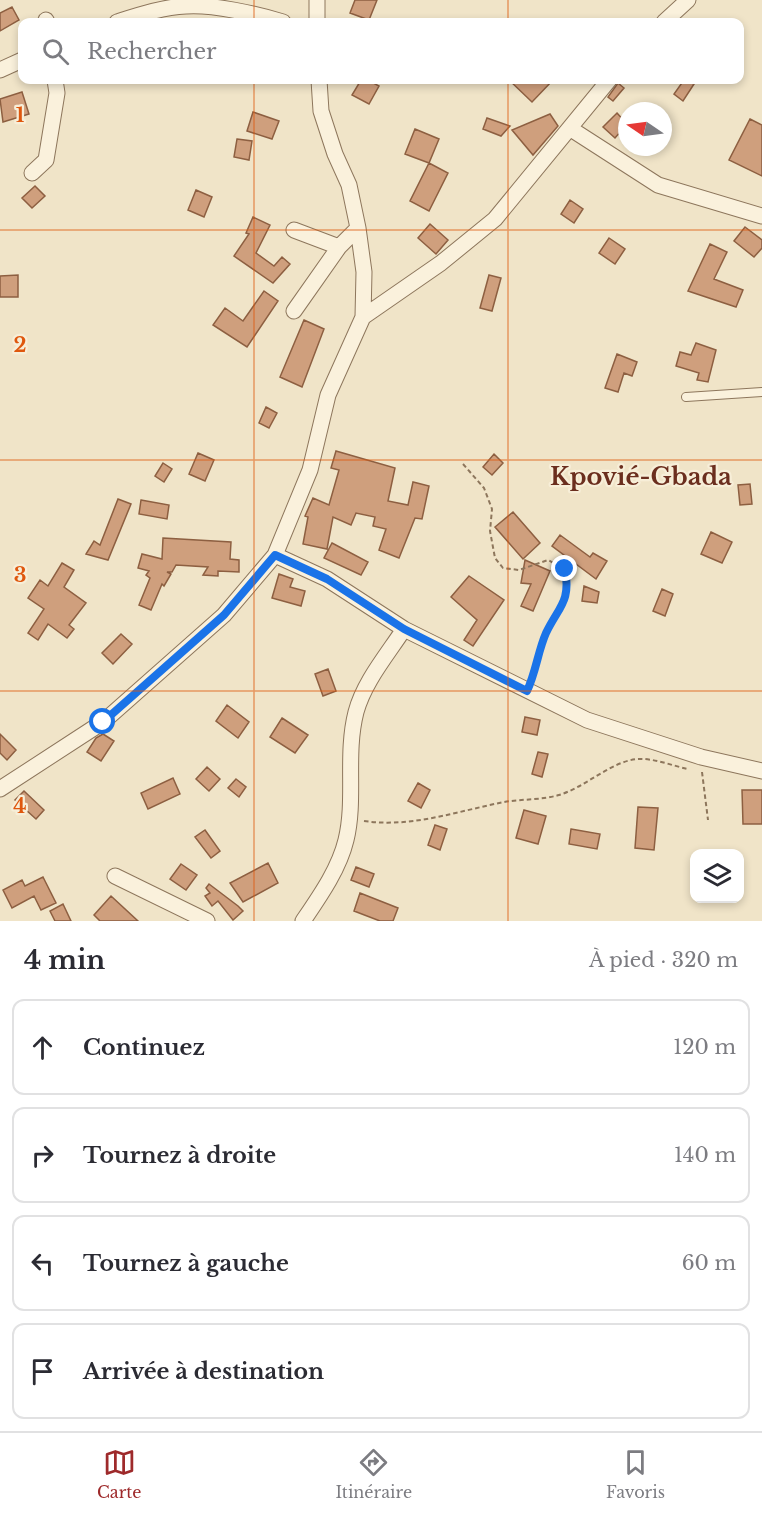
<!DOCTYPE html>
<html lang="fr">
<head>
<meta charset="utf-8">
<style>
	body { margin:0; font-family:"Libre Baskerville",serif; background:#f2f2f3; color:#2b2b33 }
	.controls { position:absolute; right:18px; bottom:18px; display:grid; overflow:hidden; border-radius:12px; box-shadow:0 3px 9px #0003 }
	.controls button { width:54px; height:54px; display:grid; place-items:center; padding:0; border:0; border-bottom:2px solid #e1e1e2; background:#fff; color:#2b2b33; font:30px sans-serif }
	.compass { position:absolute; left:618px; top:102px; width:54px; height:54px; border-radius:50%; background:#fff; box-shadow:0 3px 9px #0003; rotate:283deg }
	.stop { position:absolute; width:18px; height:18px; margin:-14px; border:4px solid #1a73e8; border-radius:50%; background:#fff }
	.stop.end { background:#1a73e8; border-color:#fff; box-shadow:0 2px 6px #0008 }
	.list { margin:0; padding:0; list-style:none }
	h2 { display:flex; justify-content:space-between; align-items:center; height:78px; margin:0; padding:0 24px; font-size:26px }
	h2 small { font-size:20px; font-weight:400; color:#7c7c81 }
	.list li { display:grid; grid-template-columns:39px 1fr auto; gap:18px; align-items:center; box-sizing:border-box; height:96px; margin:0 12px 12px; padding:0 12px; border:2px solid #e1e1e2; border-radius:12px }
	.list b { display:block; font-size:22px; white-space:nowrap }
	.list em { font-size:20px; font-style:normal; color:#7c7c81 }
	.icon { flex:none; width:33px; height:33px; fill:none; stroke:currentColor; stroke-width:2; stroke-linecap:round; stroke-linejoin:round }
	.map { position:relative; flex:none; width:762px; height:921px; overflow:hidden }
	.search { position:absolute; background:#fff; box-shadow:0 3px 9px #0003; left:18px; right:18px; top:18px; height:66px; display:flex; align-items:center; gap:15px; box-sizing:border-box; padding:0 21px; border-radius:12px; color:#7c7c81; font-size:22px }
	.sheet { height:510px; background:#fff }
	nav { display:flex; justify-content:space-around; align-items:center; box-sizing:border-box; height:84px; border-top:2px solid #e1e1e2; background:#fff; font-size:16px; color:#7c7c81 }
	nav a { display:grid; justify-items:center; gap:3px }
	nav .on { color:#9e2a2b }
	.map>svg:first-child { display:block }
	.building { fill:#cf9f7d; stroke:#8d5f41; stroke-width:1.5 }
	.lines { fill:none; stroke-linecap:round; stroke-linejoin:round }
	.service-casing { stroke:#8d765c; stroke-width:10 }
	.minor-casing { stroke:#8d765c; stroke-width:17 }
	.path { stroke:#8d765c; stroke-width:2; stroke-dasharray:4.5 3; stroke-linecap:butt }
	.service { stroke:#faf1dc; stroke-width:8 }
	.minor { stroke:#faf1dc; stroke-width:15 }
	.route { stroke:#1a73e8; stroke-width:8 }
	.grid { fill:none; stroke:#df570d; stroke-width:1.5; stroke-opacity:0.55 }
	.labels { text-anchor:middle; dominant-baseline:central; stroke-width:4.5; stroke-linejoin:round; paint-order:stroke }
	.quarter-label { font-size:24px; font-weight:bold; fill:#6b2e1e; stroke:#f7eed8 }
	.grid-label { font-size:20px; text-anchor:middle; font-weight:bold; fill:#df570d; stroke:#f7eed8; stroke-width:4.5; stroke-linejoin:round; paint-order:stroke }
</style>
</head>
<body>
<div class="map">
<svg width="762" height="921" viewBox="0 0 762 921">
	<rect width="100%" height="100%" fill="#f0e4c8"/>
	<path class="building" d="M355 0H377L369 20 350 13Z
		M12 7 19 20 0 31V13Z
		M361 80H368L379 86 369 104 352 95Z
		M509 80H553L532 102Z
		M684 80 694 84 683 101 674 94Z
		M618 83 624 88 613 101 608 97Z
		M22 92 29 114 3 122 0 99Z
		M253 112 279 121 272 139 247 131Z
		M617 113 627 124 615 138 603 127Z
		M550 114 558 126 533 155 512 130Z
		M487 118 510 126 501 136 483 129Z
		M750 119 762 125V176L729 160Z
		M415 129 439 139 429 163 405 154Z
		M237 139 252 141 249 160 234 157Z
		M429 163 448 173 429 211 410 201Z
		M35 186 45 196 32 208 22 198Z
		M196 190 212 197 204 217 188 210Z
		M570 200 583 209 574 223 561 214Z
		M253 217 270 225 256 253 274 266 282 257 290 264 273 283 234 256 249 234 246 233Z
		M430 224 448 240 436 254 418 238Z
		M745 227 762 240V248L754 257 734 241Z
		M609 238 625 249 615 264 599 253Z
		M710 244 727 252 714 279 743 290 736 307 688 291Z
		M18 275V297H0V276Z
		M489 275 501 278 492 311 480 308Z
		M264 291 278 301 247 347 213 325 225 308 243 321Z
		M304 320 324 329 302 387 280 377Z
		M696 343 716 350 708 382 697 380 699 373 676 366 680 352 691 355Z
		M617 354 637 362 632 376 624 373 618 392 605 388Z
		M266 407 277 413 269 428 259 423Z
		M336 451 395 468 388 501 408 505 413 482 429 486 422 519 415 518 399 558 379 550 386 529 373 526 375 517 356 513 351 525 333 517 327 549 303 544 308 517 305 516 313 498 329 505 339 470 331 468Z
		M198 453 214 460 205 481 189 474Z
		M494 454 503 463 492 475 483 467Z
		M163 463 172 469 164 482 155 476Z
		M750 484 752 504 740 505 738 485Z
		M118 499 131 504 108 560 86 554 94 541 100 545Z
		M141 500 169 505 167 519 139 514Z
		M513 512 540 543 523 559 495 527Z
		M711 532 732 542 722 563 701 554Z
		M560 535 590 557 593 553 607 561 596 579 552 546Z
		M163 538 231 542 230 559 239 560V572L218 571V576L203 575 208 567 176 565 172 572H167L171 574 164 586 162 584 151 610 139 605 150 578 146 575 149 571 138 568 142 554 162 559Z
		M332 543 368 562 361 575 324 558Z
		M525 560 550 571 533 611 521 606 531 584 521 583Z
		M62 563 74 570 64 587 86 603 69 625 74 629 67 638 48 624 38 640 28 633 44 609 28 598 40 580 48 586Z
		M279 574 293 579 290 587 305 591 301 606 272 598Z
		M469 576 504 600 473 646 464 640 477 620 451 597Z
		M584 586 599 592 597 603 582 601Z
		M662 589 673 594 665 616 653 611Z
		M121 634 132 644 113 664 102 653Z
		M328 669 336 691 323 696 315 674Z
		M227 705 249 722 238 738 216 721Z
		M525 717 540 720 537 735 522 732Z
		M282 718 308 735 295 753 270 737Z
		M0 734 16 750 7 760 0 753Z
		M103 734 114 741 101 761 87 752 96 738Z
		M538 752 548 754 542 777 532 774Z
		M207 767 220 779 209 791 196 779Z
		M173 778 180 794 148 809 141 793Z
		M236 779 246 787 239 797 228 788Z
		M418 783 430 790 421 808 408 801Z
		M742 790H762V824H743Z
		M24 791 44 810 36 819 15 800Z
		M638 807 658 808 654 850 635 848Z
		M524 810 546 816 538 844 516 838Z
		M435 825 447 829 440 850 428 845Z
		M571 829 600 834 597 849 569 844Z
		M205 830 220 851 211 858 195 837Z
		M268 863 278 883 243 902 230 883Z
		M181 864 197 875 186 890 170 879Z
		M356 867 374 874 369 887 351 880Z
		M43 877 56 903 41 910 34 896 12 908 3 890 22 880 25 886Z
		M209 884 238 906 243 911 233 920 218 901 212 906 205 896 210 893 206 888Z
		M360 893 398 908 393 921H380L354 911Z
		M111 896 138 921H100L94 915Z
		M63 904 71 921H55L50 911Z"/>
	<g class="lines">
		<g class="service-casing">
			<path id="service" d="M686 397 762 392"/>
		</g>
		<g class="minor-casing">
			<path id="minor" d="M46 20 47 22
				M117 22C139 15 163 7 186 6 212 4 257 14 283 22
				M317 22V0
				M664 22 688 0
				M0 70 22 60
				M571 129 658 185 762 216
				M32 173 46 160 57 93 55 80
				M294 230 339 247
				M294 311 339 247 358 228
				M363 317 441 263 495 219 609 80
				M275 555 327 579 404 629 587 720 701 757 762 771
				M0 789 103 722 224 615 275 555 310 470 328 395 363 317 364 272 358 228 349 185 335 154 321 111 319 80
				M115 876 207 921
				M303 921C320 896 339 869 346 840 356 799 345 755 356 712 364 682 387 655 404 629"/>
		</g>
		<path class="path" d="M463 464 484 488 492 509 490 531 495 558 503 568 519 570 548 560 565 569C571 603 558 606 546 634 540 648 540 665 533 679
			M702 772 708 820
			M364 821C412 828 458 811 504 802 522 799 542 800 559 795 586 787 611 761 638 759 654 758 673 766 688 769"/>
		<use href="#service" class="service"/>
		<use href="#minor" class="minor"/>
	</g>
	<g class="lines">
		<path class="route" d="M103 722 224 615 275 555 327 579 404 629 527 691C536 672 538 651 546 633 559 606 571 602 565 569"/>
	</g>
	<path class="grid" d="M254 0V22M508 0V22M254 80V921M508 80V921M0 230H762M0 460H762M0 691H762"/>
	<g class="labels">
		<g class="quarter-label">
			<text x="641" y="476">Kpovié-Gbada</text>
		</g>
	</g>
	<g class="grid-label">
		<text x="20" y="122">1</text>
		<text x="20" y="352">2</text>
		<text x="20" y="582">3</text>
		<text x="20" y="813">4</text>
	</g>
</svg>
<div class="controls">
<button><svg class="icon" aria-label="layers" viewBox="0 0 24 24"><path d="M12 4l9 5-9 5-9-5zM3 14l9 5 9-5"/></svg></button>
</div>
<svg class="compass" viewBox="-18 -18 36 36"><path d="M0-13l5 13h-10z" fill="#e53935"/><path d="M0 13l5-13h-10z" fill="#7c7c81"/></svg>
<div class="stop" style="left:103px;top:722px"></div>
<div class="stop end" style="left:565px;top:569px"></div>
<div class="search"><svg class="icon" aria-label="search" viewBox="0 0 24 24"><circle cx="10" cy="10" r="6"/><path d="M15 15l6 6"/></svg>Rechercher</div>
</div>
<section class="sheet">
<h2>4 min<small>À pied · 320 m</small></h2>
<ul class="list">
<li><svg class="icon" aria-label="ahead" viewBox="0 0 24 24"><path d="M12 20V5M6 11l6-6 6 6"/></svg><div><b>Continuez</b></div><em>120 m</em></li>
<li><svg class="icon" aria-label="right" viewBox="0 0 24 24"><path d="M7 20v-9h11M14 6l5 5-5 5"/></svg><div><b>Tournez à droite</b></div><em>140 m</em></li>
<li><svg class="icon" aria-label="left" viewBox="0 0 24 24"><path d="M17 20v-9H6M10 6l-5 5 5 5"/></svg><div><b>Tournez à gauche</b></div><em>60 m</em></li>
<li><svg class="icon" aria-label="arrive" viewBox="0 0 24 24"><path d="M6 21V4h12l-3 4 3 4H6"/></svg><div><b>Arrivée à destination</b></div></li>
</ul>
</section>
<nav>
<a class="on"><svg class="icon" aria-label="map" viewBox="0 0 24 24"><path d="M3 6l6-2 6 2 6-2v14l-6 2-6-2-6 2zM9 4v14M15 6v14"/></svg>Carte</a>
<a><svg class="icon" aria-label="directions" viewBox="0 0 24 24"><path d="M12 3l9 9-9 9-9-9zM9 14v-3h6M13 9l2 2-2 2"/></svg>Itinéraire</a>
<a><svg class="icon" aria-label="saved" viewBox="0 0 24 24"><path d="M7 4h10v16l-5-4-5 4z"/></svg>Favoris</a>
</nav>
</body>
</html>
